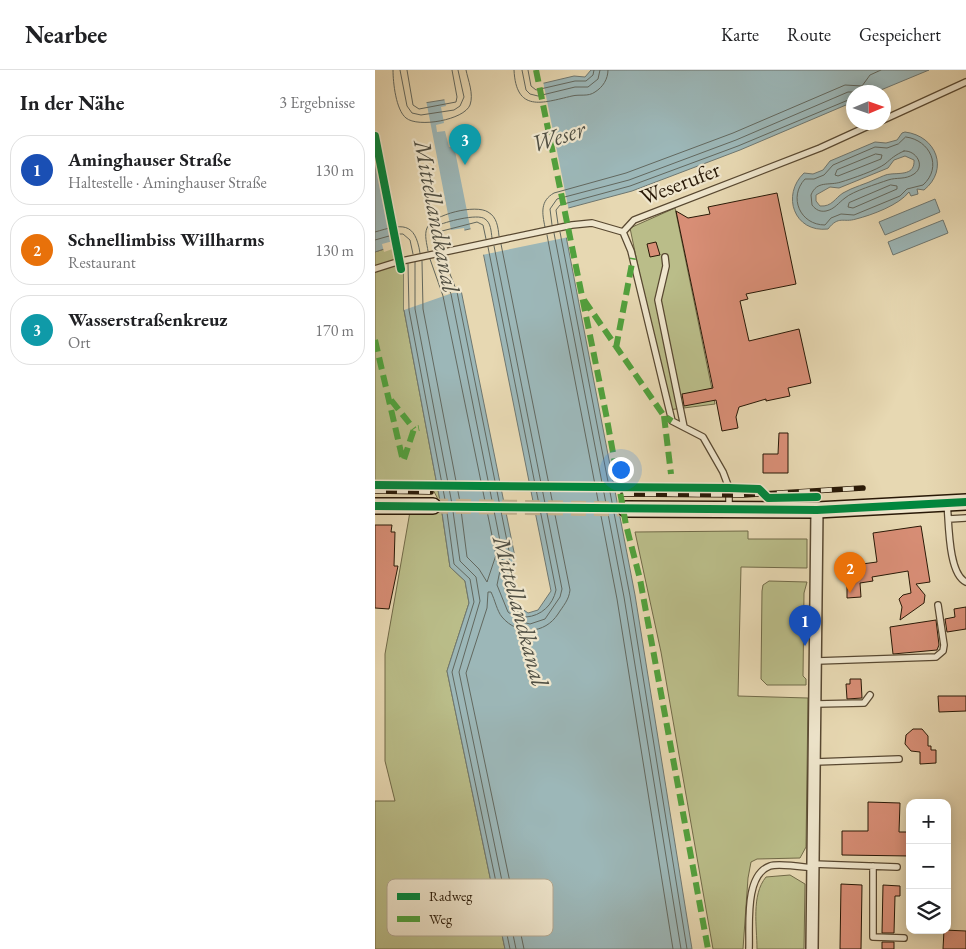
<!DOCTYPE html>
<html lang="de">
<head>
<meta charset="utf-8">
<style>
	body { margin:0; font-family:"EB Garamond",serif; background:#f2f2f2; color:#202124 }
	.controls { position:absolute; right:15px; bottom:15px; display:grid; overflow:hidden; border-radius:10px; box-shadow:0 2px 12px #0003 }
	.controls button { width:45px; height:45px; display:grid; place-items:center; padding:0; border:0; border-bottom:1px solid #e0e0e0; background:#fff; color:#202124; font:25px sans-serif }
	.compass { position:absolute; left:471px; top:15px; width:45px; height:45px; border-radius:50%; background:#fff; box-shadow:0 2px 12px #0003; rotate:88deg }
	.you { position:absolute; left:245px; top:399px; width:18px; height:18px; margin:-12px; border:4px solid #fff; border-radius:50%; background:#1a73e8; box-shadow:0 0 0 8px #1a73e833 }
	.badge { display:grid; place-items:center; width:32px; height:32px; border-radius:50%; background:#7c3aed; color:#fff; font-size:16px; font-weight:700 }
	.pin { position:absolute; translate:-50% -41px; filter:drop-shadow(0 1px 2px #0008) }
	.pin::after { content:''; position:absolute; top:26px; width:18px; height:15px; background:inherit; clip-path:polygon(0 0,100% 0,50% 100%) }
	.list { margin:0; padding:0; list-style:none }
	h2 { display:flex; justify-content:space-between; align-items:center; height:65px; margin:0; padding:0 20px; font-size:21px }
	h2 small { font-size:16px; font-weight:400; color:#757577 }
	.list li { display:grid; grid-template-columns:32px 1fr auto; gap:15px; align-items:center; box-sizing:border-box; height:70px; margin:0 10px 10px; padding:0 10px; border:1px solid #e0e0e0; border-radius:20px }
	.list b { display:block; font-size:19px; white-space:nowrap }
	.list p { margin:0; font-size:16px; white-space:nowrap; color:#757577 }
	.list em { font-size:16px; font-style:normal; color:#757577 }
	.icon { flex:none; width:28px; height:28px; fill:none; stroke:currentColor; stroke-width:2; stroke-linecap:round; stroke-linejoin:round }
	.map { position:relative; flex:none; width:591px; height:879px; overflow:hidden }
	header { display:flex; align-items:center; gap:30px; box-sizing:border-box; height:70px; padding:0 25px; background:#fff; border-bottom:1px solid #e0e0e0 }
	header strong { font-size:24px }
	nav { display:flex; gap:28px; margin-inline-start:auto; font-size:18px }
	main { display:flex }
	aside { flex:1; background:#fff }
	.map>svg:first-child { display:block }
	.green { fill:#babd89; stroke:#716a48 }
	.water { fill:#9cb7b8; stroke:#6e7771; fill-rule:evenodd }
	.pier { fill:#e7d8b2 }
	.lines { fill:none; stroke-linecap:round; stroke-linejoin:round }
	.shore { stroke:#62685f; stroke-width:1 }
	.building { fill:#d88e76; stroke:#281806 }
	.secondary-tunnel { stroke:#c1b290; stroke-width:15; stroke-dasharray:15 8; stroke-linecap:butt }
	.lane-casing { stroke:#584831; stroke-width:8 }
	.street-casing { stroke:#584831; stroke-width:14 }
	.secondary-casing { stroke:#281806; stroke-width:18 }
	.lane { stroke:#efe6cd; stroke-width:5.5 }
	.street { stroke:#efe6cd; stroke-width:11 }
	.secondary { stroke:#efe6cd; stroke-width:15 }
	.rail-casing { stroke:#281806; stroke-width:5.5 }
	.rail { stroke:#efe6cd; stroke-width:4; stroke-dasharray:11; stroke-linecap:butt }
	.quiet { stroke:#51a13d; stroke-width:6; stroke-dasharray:12 6; stroke-linecap:butt }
	.cycleway-casing { stroke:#efe6cd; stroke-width:11 }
	.cycleway { stroke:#00873e; stroke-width:8 }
	.labels { text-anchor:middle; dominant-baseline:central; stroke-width:4.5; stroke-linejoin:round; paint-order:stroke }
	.street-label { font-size:22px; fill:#281806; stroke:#efe6cd }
	.water-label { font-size:24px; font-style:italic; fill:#515044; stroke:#efe6cd }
	.key { fill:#efe6cd; stroke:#b3a891; stroke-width:1 }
	.key-label { font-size:14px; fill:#281806 }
</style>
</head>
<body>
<header>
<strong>Nearbee</strong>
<nav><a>Karte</a><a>Route</a><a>Gespeichert</a></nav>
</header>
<main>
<aside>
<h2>In der Nähe<small>3 Ergebnisse</small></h2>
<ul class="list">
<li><span class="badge" style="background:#1a4fb4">1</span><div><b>Aminghauser Straße</b><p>Haltestelle · Aminghauser Straße</p></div><em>130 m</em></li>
<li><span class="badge" style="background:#e8710a">2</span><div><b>Schnellimbiss Willharms</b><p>Restaurant</p></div><em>130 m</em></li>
<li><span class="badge" style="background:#0f9aa8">3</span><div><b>Wasserstraßenkreuz</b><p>Ort</p></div><em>170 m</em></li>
</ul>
</aside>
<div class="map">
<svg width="591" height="879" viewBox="0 0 591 879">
	<rect width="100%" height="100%" fill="#e7d8b2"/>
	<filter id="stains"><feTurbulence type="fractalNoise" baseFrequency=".004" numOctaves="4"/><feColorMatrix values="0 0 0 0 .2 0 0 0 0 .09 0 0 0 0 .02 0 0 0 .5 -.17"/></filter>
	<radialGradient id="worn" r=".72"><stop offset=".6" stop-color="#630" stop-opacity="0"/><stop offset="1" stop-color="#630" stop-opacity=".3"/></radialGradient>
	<path class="green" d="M300 138 340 334 293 340 255 158Z
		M25 174 22 198H29V240L66 436 75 497 90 511 94 533 72 601 130 879H0V731H20L10 691V584L36 436 66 435 54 412 0 413V182Z
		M373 461V469H432V498L366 497 363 626 433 628 431 777 425 788 382 789 376 792 373 808 368 879H338L286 582 260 462Z
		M394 511 432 512 429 523 428 606 431 609V615H392L386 609 387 521 388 515Z
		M415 805 430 814 429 879H382C382 857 376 825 391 807Z"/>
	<path class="water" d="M0 0 43 34 161 15 199 6 210 7 216 0H554L501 22H478V32L365 80 257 121 186 140 260 525 317 879H130L72 601 94 533 90 511 75 497 66 436 29 240V198L24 174 0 182ZM103 157 176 521 163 540 153 543C129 527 133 511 140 487L86 220 75 194 69 165Z
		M530 62C562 66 574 100 549 120L542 119 543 124 536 126 534 122C524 135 497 145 481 149 468 153 464 145 453 159 419 163 406 125 429 103L438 104 448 100 455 91 500 72 511 73 522 70 527 63ZM530 86 539 90C540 105 526 103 516 104 511 104 506 107 501 109 491 114 478 117 468 123 460 128 457 137 445 136L441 131V125L455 117 464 118 513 98 519 90Z
		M560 129 565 142 510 165 504 152Z
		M568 150 573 163 518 185 513 172Z"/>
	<path class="pier" d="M0 0H39L45 31 51 30 76 160 89 158 90 163 72 166 77 193 89 219 29 240V199H27L23 177 9 182 7 174 18 171 0 80Z
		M69 0H160L163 12 168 11 194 141 189 142 194 167 107 185 102 160 96 161 79 76 74 77 70 61 62 62 61 55 69 53 66 37 71 36 69 28 75 27Z"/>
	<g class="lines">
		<path class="shore" d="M18 0C18 13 21 40 31 48 43 58 89 50 95 35 99 24 93 10 91 0
			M25 0 32 36 37 43 46 45 79 40 85 36 89 27 83 0
			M32 0 38 35 44 39 81 32 82 27 77 0
			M139 0C141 43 167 33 197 26 205 24 213 27 220 22 228 17 233 9 233 0
			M147 0 151 20 155 24 163 26 200 17H213L223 9 225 0
			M153 0 156 16 161 20 200 11H211L218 5 219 0
			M531 67C555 70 568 97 548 115L532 119 525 126 479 145 466 144 456 148 450 155C425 155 413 127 430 109H439L449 105 458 95 500 77 512 78 523 74Z
			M529 81C541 80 551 96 539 104 530 110 522 107 513 110 502 114 478 121 470 128 463 133 460 139 451 141 445 142 441 140 437 135L436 125C442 110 454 116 466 112 476 109 502 100 510 94 517 88 520 85 529 81Z
			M501 84 507 85 506 89 463 106 460 105 462 100Z
			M516 115 522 116V119L478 138 473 137 474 133Z
			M183 154 181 140 185 135 255 116 363 76 478 28
			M177 155 175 139 182 129 254 110 361 70 473 22H482
			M170 157C167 143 165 131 179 123L251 103 358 63 470 15 487 16 495 5 506 0
			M0 162C27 154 40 151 45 183
			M185 162 255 526 312 879
			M179 163 249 527 306 879
			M172 165 242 529 298 879
			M0 170 21 164H28L35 170 38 184
			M126 174 195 520C194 530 188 536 183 544 170 564 143 566 127 547 122 541 120 530 116 522H113L112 538 91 603 149 879
			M67 178 64 165 67 161 102 152 108 155 111 169
			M61 180 58 165 62 156C69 152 103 143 110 149 116 153 116 161 117 168
			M53 181C52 174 49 165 52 158 58 144 101 134 113 142 122 147 123 157 124 166
			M68 186 82 222 135 486 128 514 138 538 151 547C166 546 178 535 181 520L113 177
			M62 188 76 224 128 486 122 515 133 542 147 552 155 554 170 549 185 527 187 519 119 176
			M47 191 48 239 85 432 92 487 104 499 112 512 121 485 68 226 55 189
			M40 192V239L77 434 85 491 101 507 105 531 84 602 141 879
			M33 194 34 240 71 435 79 494 95 509 99 532 77 602 135 879"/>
	</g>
	<path class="building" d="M402 123 421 214 371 224 373 229 365 231 374 271 424 259 436 313 413 318 415 326 391 331V329L364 337 361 347 363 358 347 361 341 330 309 336 307 324 338 318 301 141 313 148 335 144 333 137Z
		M281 172 285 185 275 187 272 174Z
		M404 363H413V403H388V384H403Z
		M0 455H17L16 462H20L19 496H23L14 539 0 538Z
		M546 456 555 512 541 514 550 525 549 533 525 550 527 537 524 529 528 525 536 523 533 501 497 507 498 511 485 513 486 527 472 528V496L502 492 498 463Z
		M591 537V559L572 562 570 549 580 547 579 539Z
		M561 550 564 575 562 580 518 584 515 557Z
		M475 609H486L487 628 472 629 471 614H475Z
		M563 626H591V641L564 642Z
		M538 659H547L553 666V676H556V680H561V693L545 694V682L536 681 530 674 531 665Z
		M493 732 525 733 524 762H535V786L467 785V761H493Z
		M466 814 487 815 486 879H465Z
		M508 815 525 816V826H520L519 863H507Z
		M569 860 591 861V879H568Z
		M507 872H519V879H507Z"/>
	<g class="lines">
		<path class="secondary-tunnel" d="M58 436 251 439"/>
		<g class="lane-casing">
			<path id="lane" d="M508 50 591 12
				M248 162 256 181 297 351 328 367 348 402 354 418V438
				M248 162 259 150 445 78 502 52
				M290 187 291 196 283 230 309 357
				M0 199 22 192 197 155 217 153 248 162
				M572 433C574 452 573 504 591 512
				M574 449 591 448
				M442 591 561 587 568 581 569 575 563 535
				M441 634 489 633 495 625
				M440 692 524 689
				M438 794 522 797
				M498 796V867L529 868
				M374 879C375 856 369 805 395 796 404 793 428 797 438 798"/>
		</g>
		<g class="street-casing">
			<path id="street" d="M437 879 442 440"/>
		</g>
		<g class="secondary-casing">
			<path id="secondary" d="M0 436H58
				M251 439 442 440 591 432"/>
		</g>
		<use href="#lane" class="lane"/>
		<use href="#street" class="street"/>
		<use href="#secondary" class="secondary"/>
		<g class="rail-casing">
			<path id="rail" d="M0 421 56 422
				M248 424 368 425 488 418"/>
		</g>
		<use href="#rail" class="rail"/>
		<path class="quiet" d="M161 0 231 344 251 455 265 509 333 879
			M209 230 289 346 297 351
			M0 270 28 391
			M241 278 258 188
			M16 330 39 359
			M289 346 296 404
			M29 389 39 359 44 358"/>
		<g class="cycleway-casing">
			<path id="cycleway" d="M0 66 26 199
				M0 415 354 418 384 419 393 428 442 427
				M0 436 442 440 591 432"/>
		</g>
		<use href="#cycleway" class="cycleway"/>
	</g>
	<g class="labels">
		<g class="street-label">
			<text transform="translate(305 113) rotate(-21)">Weserufer</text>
		</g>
		<g class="water-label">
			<text transform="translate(183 66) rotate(-18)">Weser</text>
			<text transform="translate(62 146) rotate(79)">Mittellandkanal</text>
			<text transform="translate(146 541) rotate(75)">Mittellandkanal</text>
		</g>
	</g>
	<rect x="12" y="809" width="166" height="57" rx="8" class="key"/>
	<rect x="22" y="823" width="23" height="7" fill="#00873e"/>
	<rect x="22" y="846" width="23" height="6" fill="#51a13d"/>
	<g class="key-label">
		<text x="54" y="831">Radweg</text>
		<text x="54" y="854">Weg</text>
	</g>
	<rect width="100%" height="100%" filter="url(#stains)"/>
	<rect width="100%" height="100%" fill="url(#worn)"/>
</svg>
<div class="controls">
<button>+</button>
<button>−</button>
<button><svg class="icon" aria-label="layers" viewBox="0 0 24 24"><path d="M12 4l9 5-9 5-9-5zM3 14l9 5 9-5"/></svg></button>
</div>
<svg class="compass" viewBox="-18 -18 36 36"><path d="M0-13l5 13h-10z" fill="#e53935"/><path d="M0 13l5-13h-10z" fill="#757577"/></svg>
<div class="you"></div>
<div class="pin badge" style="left:430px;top:576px;background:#1a4fb4">1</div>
<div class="pin badge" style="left:475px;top:523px;background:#e8710a">2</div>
<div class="pin badge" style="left:90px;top:95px;background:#0f9aa8">3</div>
</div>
</main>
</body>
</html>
